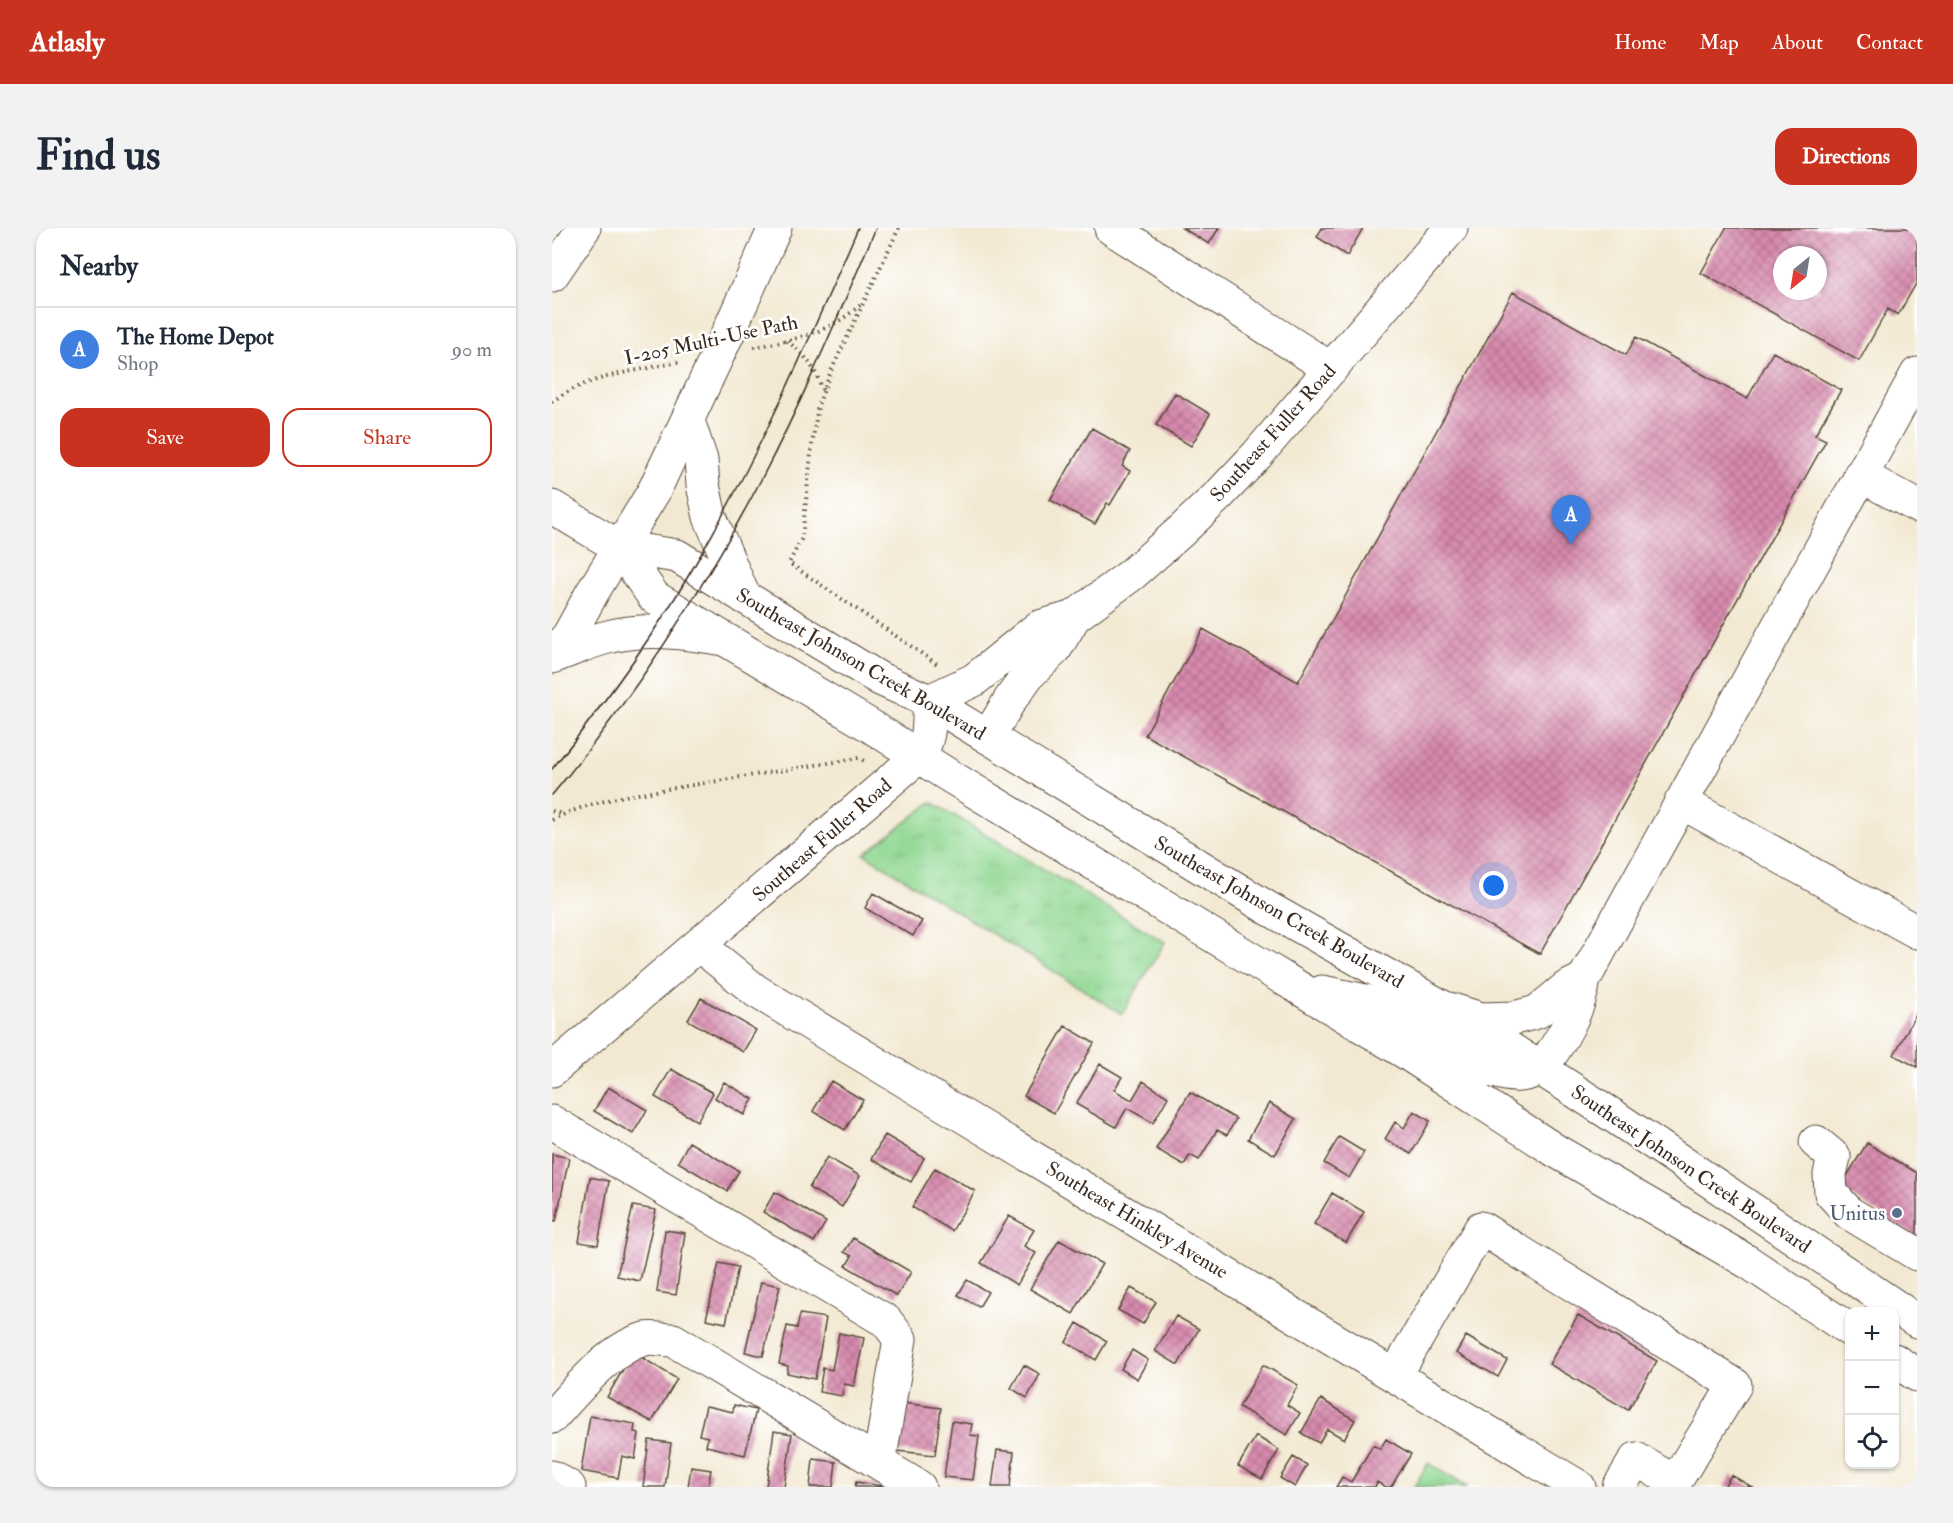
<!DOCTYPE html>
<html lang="en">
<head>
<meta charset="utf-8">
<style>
	body { margin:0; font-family:"IM FELL Double Pica",serif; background:#f2f2f3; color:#1f2937 }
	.controls { position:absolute; right:18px; bottom:18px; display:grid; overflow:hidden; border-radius:12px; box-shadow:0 2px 4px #0004 }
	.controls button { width:54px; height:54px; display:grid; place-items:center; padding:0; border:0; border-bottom:2px solid #e0e1e3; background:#fff; color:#1f2937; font:30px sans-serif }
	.compass { position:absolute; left:1221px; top:18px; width:54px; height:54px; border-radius:50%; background:#fff; box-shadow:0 2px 4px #0004; rotate:210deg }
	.you { position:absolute; left:942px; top:658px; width:21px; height:21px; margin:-15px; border:4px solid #fff; border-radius:50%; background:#1a73e8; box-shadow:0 0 0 9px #1a73e833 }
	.badge { display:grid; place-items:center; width:39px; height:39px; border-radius:50%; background:#c8321e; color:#fff; font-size:20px; font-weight:700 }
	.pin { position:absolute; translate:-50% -50px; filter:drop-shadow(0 2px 3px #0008) }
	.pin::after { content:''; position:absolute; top:32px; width:21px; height:18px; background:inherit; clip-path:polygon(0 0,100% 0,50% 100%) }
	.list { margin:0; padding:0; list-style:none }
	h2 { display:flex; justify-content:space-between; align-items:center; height:78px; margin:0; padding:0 24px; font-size:26px }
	h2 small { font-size:20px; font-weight:400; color:#747a83 }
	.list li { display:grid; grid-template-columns:39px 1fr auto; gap:18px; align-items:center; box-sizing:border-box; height:84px; padding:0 24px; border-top:2px solid #e0e1e3 }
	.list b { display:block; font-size:22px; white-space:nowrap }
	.list p { margin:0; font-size:20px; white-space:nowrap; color:#747a83 }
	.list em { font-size:20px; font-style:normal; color:#747a83 }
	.actions { display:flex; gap:12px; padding:18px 24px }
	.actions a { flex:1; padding:14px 0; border:2px solid #c8321e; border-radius:18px; text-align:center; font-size:21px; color:#c8321e }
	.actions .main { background:#c8321e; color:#fff }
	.icon { flex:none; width:33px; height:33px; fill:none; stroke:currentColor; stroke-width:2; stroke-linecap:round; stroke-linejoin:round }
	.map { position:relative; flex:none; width:1365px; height:1259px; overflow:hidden; border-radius:18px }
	header { display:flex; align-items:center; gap:36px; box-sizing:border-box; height:84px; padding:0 30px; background:#c8321e; color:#fff }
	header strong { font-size:28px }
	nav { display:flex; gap:33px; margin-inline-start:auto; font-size:21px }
	.intro { display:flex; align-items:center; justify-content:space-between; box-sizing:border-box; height:144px; padding:0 36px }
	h1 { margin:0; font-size:42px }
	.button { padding:15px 27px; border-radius:18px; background:#c8321e; color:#fff; font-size:21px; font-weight:700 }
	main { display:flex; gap:36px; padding:0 36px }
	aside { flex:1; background:#fff; border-radius:18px; box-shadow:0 2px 4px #0004 }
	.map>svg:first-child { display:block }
	.grass { fill:url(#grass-tufts); stroke:#668158; stroke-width:1.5 }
	.building { fill:url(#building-cross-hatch); fill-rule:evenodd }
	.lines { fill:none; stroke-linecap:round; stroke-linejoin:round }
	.minor-casing { stroke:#574739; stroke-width:35 }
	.major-casing { stroke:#574739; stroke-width:35 }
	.highway-casing { stroke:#574739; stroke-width:35 }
	.path { stroke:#574739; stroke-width:4; stroke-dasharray:1.5 4.5; stroke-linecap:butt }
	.minor { stroke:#fff; stroke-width:33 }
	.major { stroke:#fff; stroke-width:33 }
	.highway { stroke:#fff; stroke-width:33 }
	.tram { stroke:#3b2a1e; stroke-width:1.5 }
	.highway-bridge-casing { stroke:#574739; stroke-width:35; stroke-linecap:butt }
	.highway-bridge { stroke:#fff; stroke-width:33 }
	.service-dot { fill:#5c6f8a; stroke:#fff; stroke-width:2 }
	.labels { text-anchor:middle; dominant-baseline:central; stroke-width:5; stroke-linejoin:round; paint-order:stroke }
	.street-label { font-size:20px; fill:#3b2a1e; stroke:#fff }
	.service-label { font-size:20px; fill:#4e5e75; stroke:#fff; text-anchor:end }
</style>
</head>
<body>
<header>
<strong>Atlasly</strong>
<nav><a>Home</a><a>Map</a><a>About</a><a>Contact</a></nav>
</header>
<div class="intro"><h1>Find us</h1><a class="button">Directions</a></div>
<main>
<aside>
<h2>Nearby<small></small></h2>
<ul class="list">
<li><span class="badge" style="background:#3f7fe0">A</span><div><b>The Home Depot</b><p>Shop</p></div><em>90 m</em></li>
</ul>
<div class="actions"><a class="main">Save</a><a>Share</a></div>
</aside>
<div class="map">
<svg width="1365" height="1259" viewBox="0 0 1365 1259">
	<defs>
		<pattern id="grass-tufts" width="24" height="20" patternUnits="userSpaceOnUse" patternTransform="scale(1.5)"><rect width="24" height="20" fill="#90d892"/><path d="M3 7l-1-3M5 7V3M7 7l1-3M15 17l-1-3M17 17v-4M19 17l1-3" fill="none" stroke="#7dba7d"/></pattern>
		<pattern id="building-cross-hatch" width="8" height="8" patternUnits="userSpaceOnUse" patternTransform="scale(1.5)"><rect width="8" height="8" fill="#d88aae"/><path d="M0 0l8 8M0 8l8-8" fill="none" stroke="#b0718d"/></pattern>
	</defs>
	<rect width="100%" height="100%" fill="#fff"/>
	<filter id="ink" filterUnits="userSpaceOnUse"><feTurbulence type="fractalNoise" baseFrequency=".0167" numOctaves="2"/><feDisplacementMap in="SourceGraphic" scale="12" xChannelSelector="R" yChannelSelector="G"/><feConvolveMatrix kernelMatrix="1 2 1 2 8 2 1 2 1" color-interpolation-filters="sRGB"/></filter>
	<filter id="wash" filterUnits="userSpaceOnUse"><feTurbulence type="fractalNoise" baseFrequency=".008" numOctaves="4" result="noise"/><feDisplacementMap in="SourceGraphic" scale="24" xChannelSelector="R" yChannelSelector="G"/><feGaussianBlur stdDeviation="1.35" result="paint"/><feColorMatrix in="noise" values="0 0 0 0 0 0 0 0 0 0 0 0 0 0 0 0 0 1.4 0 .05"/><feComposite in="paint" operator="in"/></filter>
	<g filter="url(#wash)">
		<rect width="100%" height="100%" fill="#f3e9d3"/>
		<path class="grass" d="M380 574 613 714 570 786 312 626Z
			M876 1235 915 1259H862Z"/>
		<g id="blocks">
			<path class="building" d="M630 0H667L657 16Z
				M770 0H811L795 28 765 9Z
				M1174 0H1365V54L1346 87 1336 81 1307 133 1149 45ZM1230 27H1266V63H1230Z
				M961 64 1074 127 1084 109 1195 171 1221 124 1289 162 1263 207 1274 212 988 726 593 507 651 401 746 454Z
				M623 165 658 186 639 218 604 197Z
				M540 200 578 223 570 238 578 243 558 277 555 275 543 296 498 272Z
				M321 665 370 693 361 708 313 680Z
				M149 770 204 802 191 824 136 792Z
				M1365 784V839L1342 827Z
				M513 798 542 815 502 885 472 868Z
				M548 836 570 849 562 862 580 872 591 853 616 869 601 895 575 880 564 899 524 876Z
				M119 841 161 865 145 893 103 869Z
				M279 853 311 872 293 902 261 883Z
				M172 854 201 871 192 887 163 870Z
				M56 859 95 882 81 906 42 883Z
				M638 864 684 891 675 907 665 902 647 932 638 927 632 937 604 921Z
				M717 875 744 891 723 927 696 911Z
				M862 883 878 893 859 926 833 911 843 894 852 900Z
				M333 907 372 930 359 954 319 931Z
				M787 909 812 924 797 950 772 935Z
				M137 914 187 943 175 963 126 934Z
				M1315 915 1365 945V1009L1287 961Z
				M0 926 17 930 4 993 0 992Z
				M275 929 308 948 290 979 257 960Z
				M383 940 423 963 400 1003 360 979Z
				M38 949 57 953 46 1017 27 1014Z
				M223 964 274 994 262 1014 211 984Z
				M780 965 812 984 794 1015 762 996Z
				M81 978 104 982 88 1053 65 1048Z
				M457 988 482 1002 472 1018 484 1025 465 1057 429 1035Z
				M113 1002 133 1005 124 1067 105 1064Z
				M301 1010 359 1044 345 1068 294 1038 300 1028 292 1024Z
				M507 1012 550 1036 521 1086 478 1061Z
				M167 1035 186 1039 174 1095 154 1091Z
				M415 1052 436 1064 427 1079 406 1067Z
				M209 1054 228 1058 211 1128 193 1124Z
				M579 1060 604 1074 591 1096 566 1082Z
				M248 1086 274 1090 263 1151 235 1145 236 1138 227 1136 235 1098 245 1100Z
				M1026 1087 1105 1133 1076 1182 997 1136Z
				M624 1088 647 1101 626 1137 603 1123Z
				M525 1095 555 1113 544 1132 514 1114Z
				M287 1105 312 1110 302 1158 292 1156 290 1168 267 1164 271 1140 280 1142Z
				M914 1108 955 1132 946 1149 904 1125Z
				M580 1122 596 1132 585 1151 569 1141Z
				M81 1124 125 1151 100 1194 55 1169Z
				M472 1137 488 1146 475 1170 459 1160Z
				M711 1137 746 1157 735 1177 748 1185 735 1207 687 1179Z
				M769 1171 803 1192 792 1211 775 1201 767 1215 749 1205Z
				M351 1175 389 1180 383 1227 345 1223Z
				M182 1177 204 1182 193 1227 154 1218 156 1209 147 1207 154 1178 181 1184Z
				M38 1188 83 1196 82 1204 87 1205 83 1231 70 1228 66 1250 29 1243Z
				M400 1193 420 1196 418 1207 427 1208 421 1252 392 1249Z
				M222 1203 240 1206 232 1259H214Z
				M704 1208 727 1222 710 1251 686 1238Z
				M834 1211 859 1226 839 1259H834L825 1254 823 1259H784L790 1249 799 1254 821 1217 828 1221Z
				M97 1212 119 1215 113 1259H91Z
				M445 1222 462 1224 458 1259H440Z
				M741 1229 755 1237 743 1259 728 1250Z
				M261 1231 284 1234 281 1259H258Z
				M139 1239 159 1242 156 1259H136Z
				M1179 1247 1200 1259H1172Z
				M304 1254 330 1258V1259H303Z"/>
		</g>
	</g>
	<g filter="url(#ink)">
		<use href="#blocks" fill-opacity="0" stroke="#574739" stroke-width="1.5"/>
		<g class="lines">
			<g class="minor-casing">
				<path id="minor" d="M559 0 779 141
					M1308 247 1365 278
					M436 509 458 472 476 447 503 421 522 389
					M1129 574 1365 704
					M147 717 204 763 1027 1259
					M897 781 929 791 962 790 985 784 1014 760 1032 751
					M989 841C1009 813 1027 784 1032 751L1365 146
					M0 842 366 529C379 511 377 494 377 473L422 452 487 399 522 389 579 347 628 304 668 266 705 227 899 0
					M0 894 334 1093 348 1111 327 1235
					M1264 914 1282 929 1278 946 1279 965 1297 985 1365 1026
					M843 1148 929 1000 1183 1157 1123 1254 1084 1231 1067 1259
					M0 1189C23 1164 59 1119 93 1111 101 1109 112 1112 121 1112L367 1259
					M0 1249 17 1259"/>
			</g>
			<g class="major-casing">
				<path id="major" d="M0 279 67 319 125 328 328 451 377 473 714 679 894 781 946 813 1063 889 1365 1093
					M67 319 102 369 317 497 396 547 747 760 856 826 1004 923 1196 1034 1298 1102
					M770 764 813 773 941 843C962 849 969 849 989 841
					M1342 1132 1365 1147"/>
			</g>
			<g class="highway-casing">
				<path id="highway" d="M0 47 32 0
					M177 103 223 0
					M136 193 149 232 151 257 158 289 192 369
					M0 427 17 407 40 365 102 263 154 152
					M0 429C17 423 34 415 52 410 91 399 132 404 171 411"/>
			</g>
			<path class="path" d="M347 0 280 141 266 177 260 217 250 310 237 335 385 436
				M235 113C254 127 263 140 271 163
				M202 119C230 114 258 109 283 95 293 90 302 82 310 76
				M0 174C34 147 88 143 130 133
				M0 583 10 586
				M0 592C23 580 48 574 73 568L307 530 315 535"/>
			<use href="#minor" class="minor"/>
			<use href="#major" class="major"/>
			<use href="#highway" class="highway"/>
			<path class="tram" d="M0 541C51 477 100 411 141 340 205 231 256 115 306 0
				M0 567C82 469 152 361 211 248 253 168 288 83 324 0"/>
			<g class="highway-bridge-casing">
				<path id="highway-bridge" d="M154 152 177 103"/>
			</g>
			<use href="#highway-bridge" class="highway-bridge"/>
		</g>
	</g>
	<circle class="service-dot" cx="1345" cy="985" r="6"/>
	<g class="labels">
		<g class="street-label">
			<text transform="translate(159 112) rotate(-12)">I-205 Multi-Use Path</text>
			<text transform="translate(721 205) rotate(-48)">Southeast Fuller Road</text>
			<text transform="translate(309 436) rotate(30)">Southeast Johnson Creek Boulevard</text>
			<text transform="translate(270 612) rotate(-41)">Southeast Fuller Road</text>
			<text transform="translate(727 684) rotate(30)">Southeast Johnson Creek Boulevard</text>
			<text transform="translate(1139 941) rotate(34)">Southeast Johnson Creek Boulevard</text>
			<text transform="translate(585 992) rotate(31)">Southeast Hinkley Avenue</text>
		</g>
		<g class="service-label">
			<text x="1333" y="985">Unitus</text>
		</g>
	</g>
</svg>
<div class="controls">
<button>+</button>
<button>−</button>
<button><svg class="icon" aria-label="locate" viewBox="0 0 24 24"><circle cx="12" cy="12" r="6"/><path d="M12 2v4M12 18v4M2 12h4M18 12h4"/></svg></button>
</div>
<svg class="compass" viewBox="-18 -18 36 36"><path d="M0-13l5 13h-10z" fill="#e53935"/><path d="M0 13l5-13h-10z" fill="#747a83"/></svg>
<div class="you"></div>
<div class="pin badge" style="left:1019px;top:317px;background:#3f7fe0">A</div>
</div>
</main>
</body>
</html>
